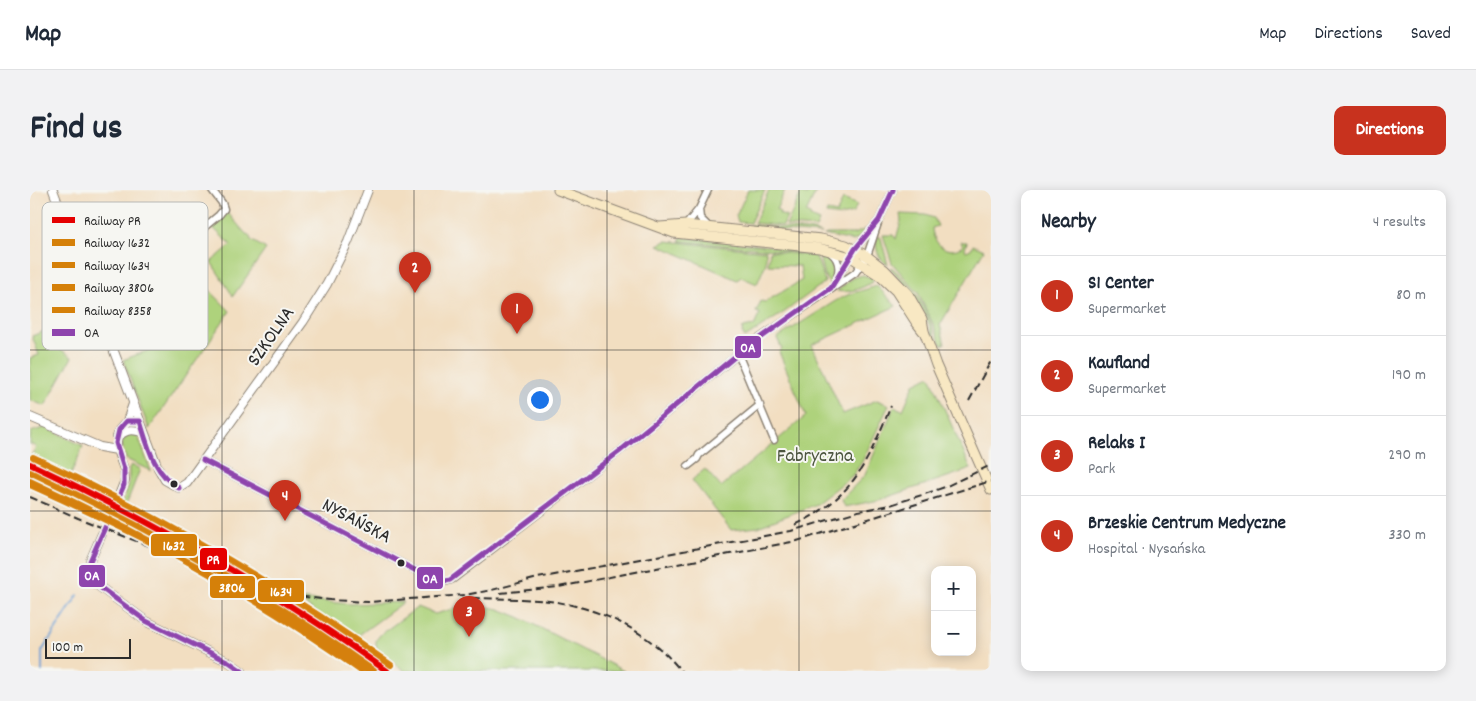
<!DOCTYPE html>
<html lang="en">
<head>
<meta charset="utf-8">
<style>
	body { margin:0; font-family:Dekko,sans-serif; background:#f2f2f3; color:#1f2937 }
	.controls { position:absolute; right:15px; bottom:15px; display:grid; overflow:hidden; border-radius:10px; box-shadow:0 2px 12px #0003 }
	.controls button { width:45px; height:45px; display:grid; place-items:center; padding:0; border:0; border-bottom:1px solid #e0e1e3; background:#fff; color:#1f2937; font:25px sans-serif }
	.scale { position:absolute; left:15px; bottom:12px; width:86px; box-sizing:border-box; padding-left:5px; border:2px solid #2b2b2b; border-top:0; font-size:14px; line-height:18px; white-space:nowrap; color:#2b2b2b; -webkit-text-stroke:4px #f6f6f2; paint-order:stroke }
	.you { position:absolute; left:509px; top:209px; width:18px; height:18px; margin:-12px; border:4px solid #fff; border-radius:50%; background:#1a73e8; box-shadow:0 0 0 8px #1a73e833 }
	.badge { display:grid; place-items:center; width:32px; height:32px; border-radius:50%; background:#c8321e; color:#fff; font-size:16px; font-weight:700 }
	.pin { position:absolute; translate:-50% -41px; filter:drop-shadow(0 1px 2px #0008) }
	.pin::after { content:''; position:absolute; top:26px; width:18px; height:15px; background:inherit; clip-path:polygon(0 0,100% 0,50% 100%) }
	.list { margin:0; padding:0; list-style:none }
	h2 { display:flex; justify-content:space-between; align-items:center; height:65px; margin:0; padding:0 20px; font-size:21px }
	h2 small { font-size:16px; font-weight:400; color:#747a83 }
	.list li { display:grid; grid-template-columns:32px 1fr auto; gap:15px; align-items:center; box-sizing:border-box; height:80px; padding:0 20px; border-top:1px solid #e0e1e3 }
	.list b { display:block; font-size:19px; white-space:nowrap }
	.list p { margin:0; font-size:16px; white-space:nowrap; color:#747a83 }
	.list em { font-size:16px; font-style:normal; color:#747a83 }
	.map { position:relative; flex:none; width:961px; height:481px; overflow:hidden; border-radius:10px }
	header { display:flex; align-items:center; gap:30px; box-sizing:border-box; height:70px; padding:0 25px; background:#fff; border-bottom:1px solid #e0e1e3 }
	header strong { font-size:24px }
	nav { display:flex; gap:28px; margin-inline-start:auto; font-size:18px }
	.intro { display:flex; align-items:center; justify-content:space-between; box-sizing:border-box; height:120px; padding:0 30px }
	h1 { margin:0; font-size:35px }
	.button { padding:12px 22px; border-radius:10px; background:#c8321e; color:#fff; font-size:18px; font-weight:700 }
	main { display:flex; gap:30px; padding:0 30px }
	aside { flex:1; background:#fff; border-radius:10px; box-shadow:0 2px 12px #0003 }
	.map>svg:first-child { display:block }
	.green { fill:#aed27b; stroke:#6c7e53 }
	.lines { fill:none; stroke-linecap:round; stroke-linejoin:round }
	.stream { stroke:#67a0d6; stroke-width:2 }
	.tertiary-tunnel { stroke:#cabaa3; stroke-width:8; stroke-dasharray:8 4; stroke-linecap:butt }
	.minor-casing { stroke:#8e8476; stroke-width:9 }
	.tertiary-casing { stroke:#8e8476; stroke-width:10 }
	.secondary-casing { stroke:#8e8476; stroke-width:11 }
	.minor { stroke:#fff; stroke-width:6 }
	.tertiary { stroke:#fff; stroke-width:8 }
	.secondary { stroke:#f8e8c3; stroke-width:9 }
	.rail { stroke:#2b2b2b; stroke-width:2; stroke-dasharray:8 4; stroke-linecap:butt }
	.bus-1-casing { stroke:#f6f6f2; stroke-width:9 }
	.bus-1 { stroke:#8e44ad; stroke-width:5 }
	.rail-1-casing { stroke:#f6f6f2; stroke-width:10 }
	.rail-2-casing { stroke:#f6f6f2; stroke-width:10 }
	.rail-3-casing { stroke:#f6f6f2; stroke-width:10 }
	.rail-4-casing { stroke:#f6f6f2; stroke-width:10 }
	.rail-5-casing { stroke:#f6f6f2; stroke-width:10 }
	.rail-1 { stroke:#e50000; stroke-width:6 }
	.rail-2 { stroke:#d58009; stroke-width:6 }
	.rail-3 { stroke:#d58009; stroke-width:6 }
	.rail-4 { stroke:#d58009; stroke-width:6 }
	.rail-5 { stroke:#d58009; stroke-width:6 }
	.grid { fill:none; stroke:#2b2b2b; stroke-width:1; stroke-opacity:0.55 }
	.bus-dot { fill:#2b2b2b; stroke:#f6f6f2; stroke-width:2 }
	.labels { text-anchor:middle; dominant-baseline:central; stroke-width:4; stroke-linejoin:round; paint-order:stroke }
	.street-label { font-size:20px; fill:#2b2b2b; stroke:#f6f6f2 }
	.park-label { font-size:20px; fill:#4c553f; stroke:#f6f6f2 }
	.key { fill:#f6f6f2; stroke:#b9b9b6; stroke-width:1 }
	.key-label { font-size:14px; fill:#2b2b2b }
	.line-badge { stroke:#f6f6f2; stroke-width:2 }
	.badge-label { font-size:14px; text-anchor:middle; font-weight:bold; fill:#fff }
</style>
</head>
<body>
<header>
<strong>Map</strong>
<nav><a>Map</a><a>Directions</a><a>Saved</a></nav>
</header>
<div class="intro"><h1>Find us</h1><a class="button">Directions</a></div>
<main>
<div class="map">
<svg width="961" height="481" viewBox="0 0 961 481">
	<rect width="100%" height="100%" fill="#f6f6f2"/>
	<filter id="ink" filterUnits="userSpaceOnUse"><feTurbulence type="fractalNoise" baseFrequency=".02" numOctaves="2"/><feDisplacementMap in="SourceGraphic" scale="10" xChannelSelector="R" yChannelSelector="G"/><feConvolveMatrix kernelMatrix="1 2 1 2 8 2 1 2 1" color-interpolation-filters="sRGB"/></filter>
	<filter id="wash" filterUnits="userSpaceOnUse"><feTurbulence type="fractalNoise" baseFrequency=".0096" numOctaves="4" result="noise"/><feDisplacementMap in="SourceGraphic" scale="20" xChannelSelector="R" yChannelSelector="G"/><feGaussianBlur stdDeviation="1.12" result="paint"/><feColorMatrix in="noise" values="0 0 0 0 0 0 0 0 0 0 0 0 0 0 0 0 0 1.4 0 .05"/><feComposite in="paint" operator="in"/></filter>
	<g filter="url(#wash)">
		<rect width="100%" height="100%" fill="#f2dec1"/>
		<path class="green" d="M718 0H735L720 33 708 32 706 26Z
			M739 0H755L746 20 750 22 749 24 757 27 753 36 724 33Z
			M780 0 786 2 776 23 781 26 780 27 789 31 786 38 756 36 771 3 777 5Z
			M813 9 827 15 823 23 811 26 796 24 797 21 807 23Z
			M196 21 216 44 219 45 221 50 236 59 203 106 181 72 201 55 180 35Z
			M870 24 895 25 904 28 908 36 902 38C903 55 918 66 933 56L931 52H937L935 59 936 61 941 59 943 55 954 60 910 135 915 154 911 155 904 136 888 103 862 73 853 45H863L866 49 871 31Z
			M720 35 783 41 791 44 719 38Z
			M836 39 831 47 823 51 794 45 797 44H824Z
			M847 46 851 48 858 75C848 69 844 57 847 46Z
			M651 47 787 61 786 64 650 51Z
			M636 51 736 61V73L727 94 711 87 707 90 628 55Z
			M740 61 786 66 795 92 756 121 715 148 712 142 713 138 724 136 730 123 726 122 731 111 735 112 772 90 770 76 738 75Z
			M790 62 796 63 804 71V87L800 94C794 88 789 71 790 62Z
			M142 69 156 76 200 121 119 239 93 170 122 159 148 129 128 104 124 93 120 96 118 94 74 119 68 103 71 96 92 81 99 83 107 92H114Z
			M861 77C884 95 904 129 907 158 902 150 902 140 898 132 889 111 876 94 860 78Z
			M833 85 845 89C839 97 817 104 807 101L823 88Z
			M847 96 866 116 782 155 813 224 847 210 859 215 832 272 822 286 803 301 786 314 728 337 701 340 662 290 675 279 691 297 776 226 749 162 752 159 747 148 807 110 820 104Z
			M29 135 34 148 30 155V159L42 167 15 216 0 210V168L9 165 2 146Z
			M900 186 941 279 849 310 814 317 811 310 835 285 864 217 873 220 884 194Z
			M16 237 53 256 40 287 0 268 6 257 0 254 1 242Z
			M100 244 108 246 121 281 96 269C93 259 88 250 100 244Z
			M101 275 110 279 96 315 92 314 99 294V278Z
			M268 409 319 414 374 412 322 450Z
			M434 416H453L469 419 489 427 594 481H375L349 461 346 455V450L351 444 388 417 405 424Z"/>
		<g class="lines">
			<path class="stream" d="M12 481V461L48 405"/>
		</g>
	</g>
	<g filter="url(#ink)">
		<g class="lines">
			<path class="tertiary-tunnel" d="M72 344 86 313"/>
			<g class="minor-casing">
				<path id="minor" d="M669 19 670 28 679 37
					M656 35 669 19 678 0
					M801 63C809 69 810 77 807 87
					M802 97 825 59 849 30
					M60 98 98 73 108 87H114L189 25 194 19 192 13 182 0
					M708 164 744 250
					M173 270 402 389C410 393 415 393 423 389L590 261 718 156 825 83 837 66 849 30 863 0
					M658 276 667 269 669 265 730 215"/>
			</g>
			<g class="tertiary-casing">
				<path id="tertiary" d="M23 0 128 278 135 290 149 298 157 293 273 132 297 94 318 52 338 0
					M0 227 70 257 87 260
					M87 247C97 239 104 238 115 244
					M86 313 95 290 94 279 87 260V248L89 240 97 231 103 214
					M72 344 60 371 61 384 67 395 116 431 199 472 212 481"/>
			</g>
			<g class="secondary-casing">
				<path id="secondary" d="M528 0 644 43 789 58 821 67 850 86 866 101 886 132 893 141
					M630 37 656 35 791 49 816 55 837 66 855 80 878 104 892 129 894 141 906 175 961 300"/>
			</g>
			<use href="#minor" class="minor"/>
			<use href="#tertiary" class="tertiary"/>
			<use href="#secondary" class="secondary"/>
			<path class="rail" d="M939 211 961 171
				M0 307 48 328 139 364 203 397 285 447
				M765 335C824 307 837 273 861 216
				M205 380 233 395 260 405 300 410 338 412 435 405 462 400 508 388 761 341 828 321 860 315 892 305 915 297 961 275
				M470 403 528 397 767 351 961 291
				M443 408C470 409 499 408 527 412 574 420 621 443 651 481"/>
			<g class="bus-1-casing">
				<path id="bus-1" d="M110 231H97L89 240 86 253 94 279V295L60 371 61 384 67 395 116 431 199 472 212 481
					M110 231C118 257 124 284 149 298
					M173 270 402 389 412 392 420 390 590 261 708 164 801 98 825 59 849 30 863 0"/>
			</g>
			<use href="#bus-1" class="bus-1"/>
			<g class="rail-1-casing">
				<path id="rail-1" d="M0 274C126 333 244 400 357 481"/>
			</g>
			<g class="rail-2-casing">
				<path id="rail-2" d="M0 282C121 339 236 403 344 481"/>
			</g>
			<g class="rail-3-casing">
				<path id="rail-3" d="M3 267C130 327 248 393 361 475"/>
			</g>
			<g class="rail-4-casing">
				<path id="rail-4" d="M0 291C116 345 227 407 331 481"/>
			</g>
			<g class="rail-5-casing">
				<path id="rail-5" d="M0 295C118 348 231 406 337 481"/>
			</g>
			<use href="#rail-1" class="rail-1"/>
			<use href="#rail-2" class="rail-2"/>
			<use href="#rail-3" class="rail-3"/>
			<use href="#rail-4" class="rail-4"/>
			<use href="#rail-5" class="rail-5"/>
		</g>
	</g>
	<path class="grid" d="M192 0V481M384 0V481M577 0V481M769 0V481M0 160H961M0 321H961"/>
	<g class="bus-dot">
		<circle cx="144" cy="294" r="4.5"/>
		<circle cx="371" cy="373" r="4.5"/>
	</g>
	<g class="labels">
		<g class="street-label">
			<text transform="translate(242 147) rotate(-55)">SZKOLNA</text>
			<text transform="translate(326 332) rotate(28)">NYSAŃSKA</text>
		</g>
		<g class="park-label">
			<text x="785" y="267">Fabryczna</text>
		</g>
	</g>
	<rect x="12" y="12" width="166" height="148" rx="8" class="key"/>
	<rect x="22" y="27" width="23" height="6" fill="#e50000"/>
	<rect x="22" y="49" width="23" height="7" fill="#d58009"/>
	<rect x="22" y="72" width="23" height="6" fill="#d58009"/>
	<rect x="22" y="94" width="23" height="7" fill="#d58009"/>
	<rect x="22" y="117" width="23" height="6" fill="#d58009"/>
	<rect x="22" y="139" width="23" height="7" fill="#8e44ad"/>
	<g class="key-label">
		<text x="54" y="35">Railway PR</text>
		<text x="54" y="57">Railway 1632</text>
		<text x="54" y="80">Railway 1634</text>
		<text x="54" y="102">Railway 3806</text>
		<text x="54" y="125">Railway 8358</text>
		<text x="54" y="147">0A</text>
	</g>
	<g class="line-badge">
		<rect x="704" y="145" width="28" height="24" rx="5" fill="#8e44ad"/>
		<rect x="120" y="343" width="48" height="24" rx="5" fill="#d58009"/>
		<rect x="169" y="357" width="29" height="24" rx="5" fill="#e50000"/>
		<rect x="48" y="374" width="28" height="24" rx="5" fill="#8e44ad"/>
		<rect x="386" y="376" width="28" height="24" rx="5" fill="#8e44ad"/>
		<rect x="179" y="385" width="47" height="24" rx="5" fill="#d58009"/>
		<rect x="227" y="389" width="48" height="24" rx="5" fill="#d58009"/>
	</g>
	<g class="badge-label">
		<text x="718" y="162">0A</text>
		<text x="144" y="360">1632</text>
		<text x="183" y="374">PR</text>
		<text x="62" y="390">0A</text>
		<text x="400" y="393">0A</text>
		<text x="202" y="402">3806</text>
		<text x="251" y="406">1634</text>
	</g>
</svg>
<div class="controls">
<button>+</button>
<button>−</button>
</div>
<div class="scale">100 m</div>
<div class="you"></div>
<div class="pin badge" style="left:487px;top:144px">1</div>
<div class="pin badge" style="left:385px;top:103px">2</div>
<div class="pin badge" style="left:439px;top:447px">3</div>
<div class="pin badge" style="left:255px;top:331px">4</div>
</div>
<aside>
<h2>Nearby<small>4 results</small></h2>
<ul class="list">
<li><span class="badge">1</span><div><b>S1 Center</b><p>Supermarket</p></div><em>80 m</em></li>
<li><span class="badge">2</span><div><b>Kaufland</b><p>Supermarket</p></div><em>190 m</em></li>
<li><span class="badge">3</span><div><b>Relaks I</b><p>Park</p></div><em>290 m</em></li>
<li><span class="badge">4</span><div><b>Brzeskie Centrum Medyczne</b><p>Hospital · Nysańska</p></div><em>330 m</em></li>
</ul>
</aside>
</main>
</body>
</html>
